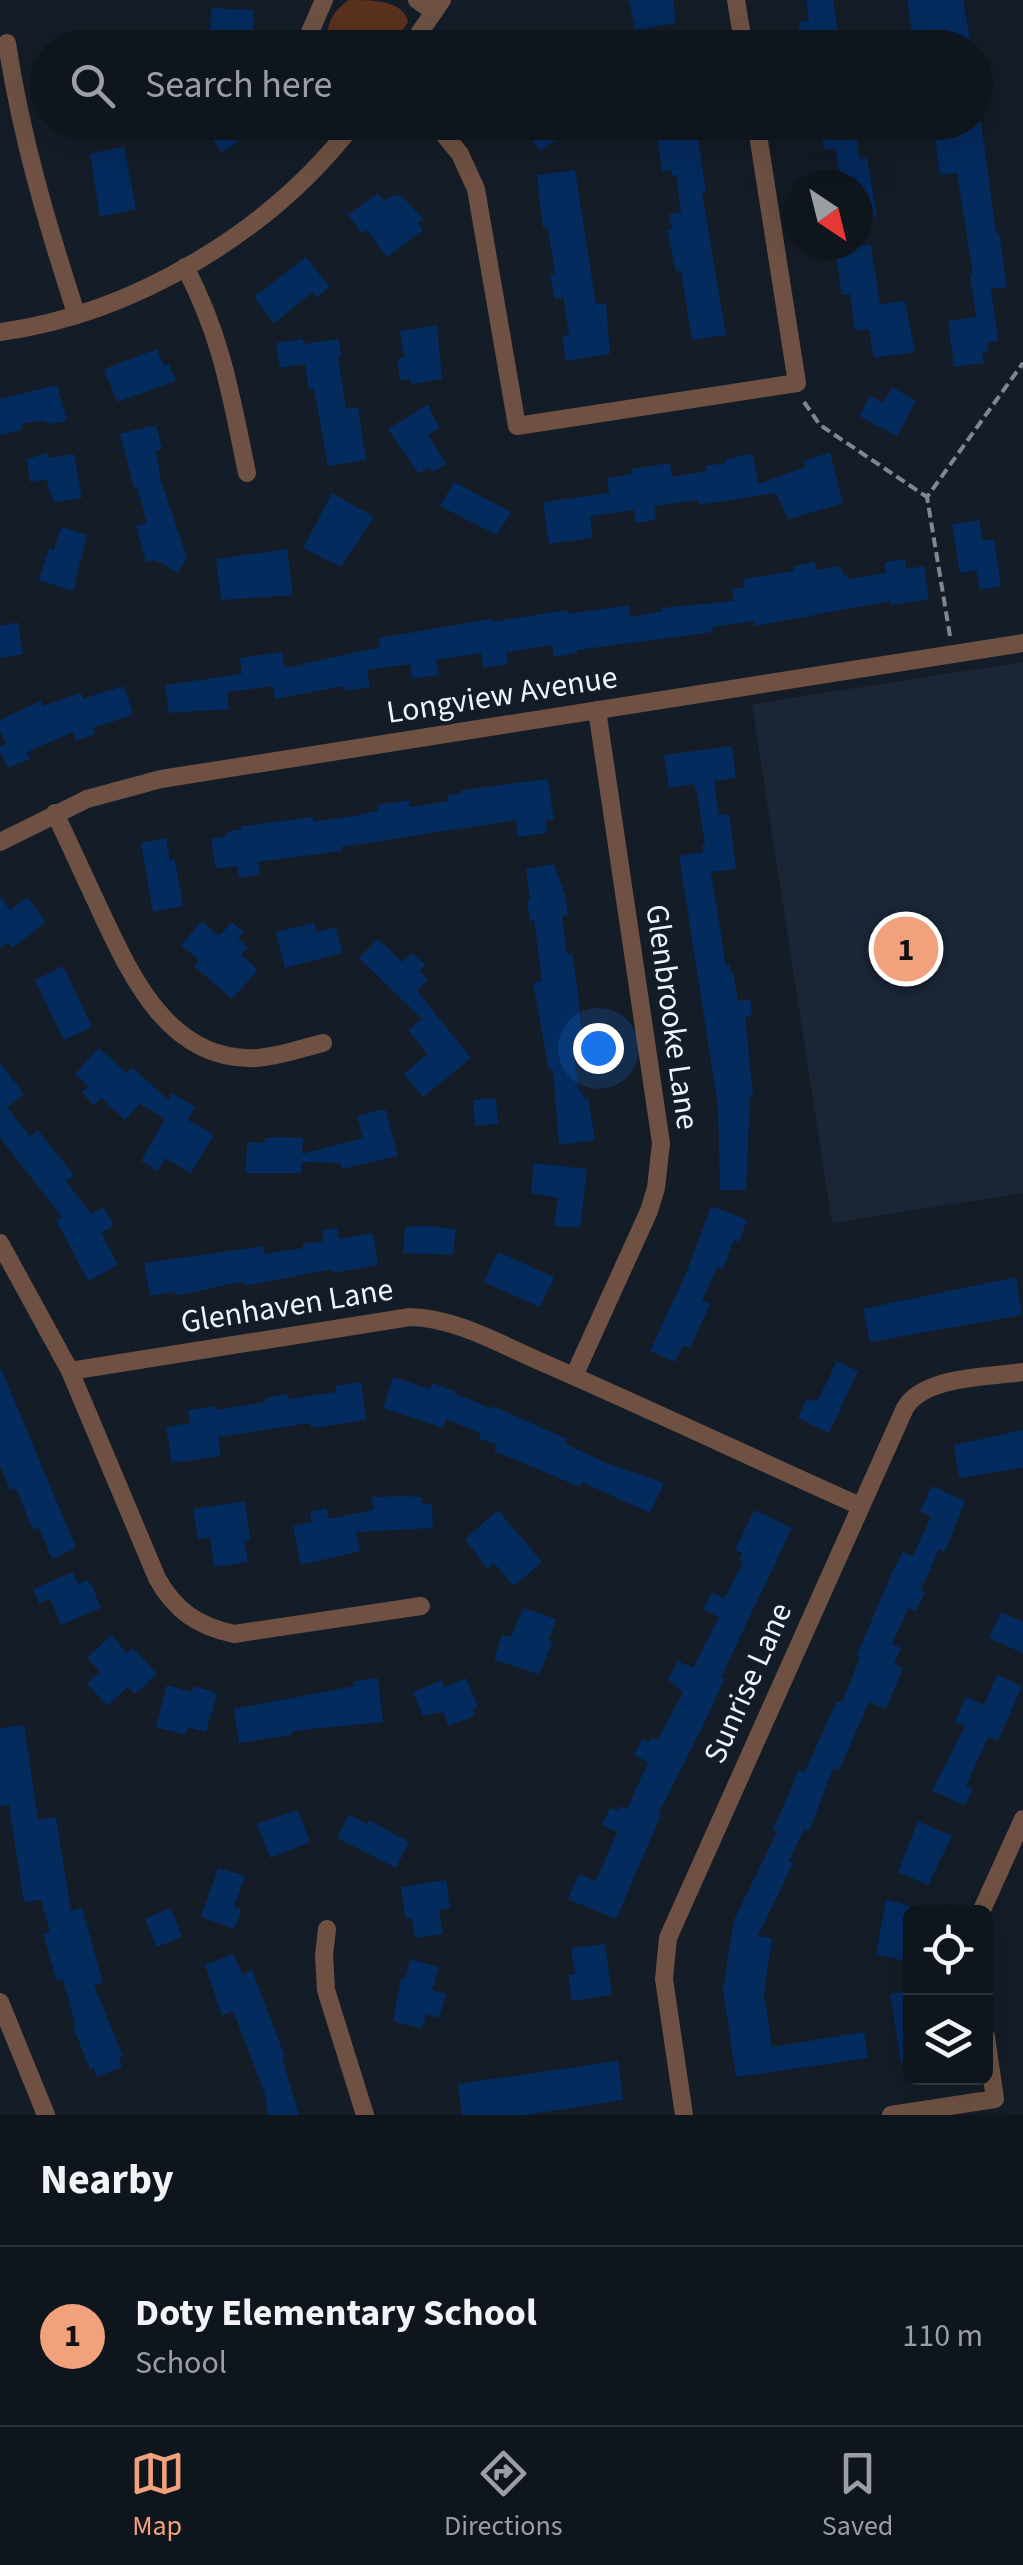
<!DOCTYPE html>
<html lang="en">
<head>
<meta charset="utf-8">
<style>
	body { margin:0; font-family:"Source Sans 3",sans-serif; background:#1d222a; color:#f1f3f6 }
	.controls { position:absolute; right:30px; bottom:30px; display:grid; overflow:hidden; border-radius:15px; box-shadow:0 10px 40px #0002 }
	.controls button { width:90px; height:90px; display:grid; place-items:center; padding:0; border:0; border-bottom:2px solid #2f343b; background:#0f151d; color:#f1f3f6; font:50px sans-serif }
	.compass { position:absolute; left:783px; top:170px; width:90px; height:90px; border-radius:50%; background:#0f151d; box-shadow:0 10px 40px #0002; rotate:145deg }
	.you { position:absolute; left:598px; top:1048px; width:35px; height:35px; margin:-25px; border:8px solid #fff; border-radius:50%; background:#1a73e8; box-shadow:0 0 0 15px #1a73e833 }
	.badge { display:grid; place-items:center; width:65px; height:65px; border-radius:50%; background:#f1a17c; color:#111; font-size:32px; font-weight:700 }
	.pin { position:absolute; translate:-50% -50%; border:5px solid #fff; box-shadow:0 2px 10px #0006 }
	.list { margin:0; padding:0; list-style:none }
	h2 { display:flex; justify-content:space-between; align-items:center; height:130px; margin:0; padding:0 40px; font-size:42px }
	h2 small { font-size:32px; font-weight:400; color:#9b9fa4 }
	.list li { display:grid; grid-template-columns:65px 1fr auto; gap:30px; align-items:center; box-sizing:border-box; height:180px; padding:0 40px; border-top:2px solid #2f343b }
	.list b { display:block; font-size:38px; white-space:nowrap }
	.list p { margin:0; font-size:32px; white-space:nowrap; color:#9b9fa4 }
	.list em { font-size:32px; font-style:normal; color:#9b9fa4 }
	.icon { flex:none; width:55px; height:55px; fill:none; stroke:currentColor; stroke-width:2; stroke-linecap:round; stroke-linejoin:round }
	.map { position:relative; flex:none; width:1023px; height:2115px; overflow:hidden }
	.search { position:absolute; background:#0f151d; box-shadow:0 10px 40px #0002; left:30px; right:30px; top:30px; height:110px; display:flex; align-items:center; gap:25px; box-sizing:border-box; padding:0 35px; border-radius:55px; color:#9b9fa4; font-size:38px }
	.sheet { height:310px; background:#0f151d }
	nav { display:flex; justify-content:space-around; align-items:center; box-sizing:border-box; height:140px; border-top:2px solid #2f343b; background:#0f151d; font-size:28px; color:#9b9fa4 }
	nav a { display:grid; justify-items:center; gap:5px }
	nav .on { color:#f1a17c }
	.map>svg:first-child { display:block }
	.built { fill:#1a2535 }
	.green { fill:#5a311e }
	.building { fill:#042b5e }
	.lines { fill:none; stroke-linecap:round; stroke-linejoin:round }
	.path { stroke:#808791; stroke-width:4; stroke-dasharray:10 5; stroke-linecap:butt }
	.street { stroke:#6e5143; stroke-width:18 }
	.labels { text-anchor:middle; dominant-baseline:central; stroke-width:8; stroke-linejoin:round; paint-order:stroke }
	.street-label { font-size:32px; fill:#eef4fc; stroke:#141c27 }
</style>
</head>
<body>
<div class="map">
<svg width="1023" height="2115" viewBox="0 0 1023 2115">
	<rect width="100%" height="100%" fill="#141c27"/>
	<path class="built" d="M1023 662V1193L832 1223 752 704Z"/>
	<path class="green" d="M349 0C371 0 404 0 408 22L392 47H329C324 27 332 11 349 0Z"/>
	<path class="building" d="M629 0H673L676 23 635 30Z
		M806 0H833L841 48H802L798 22 809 20Z
		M907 0H963L972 48H942L939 29 912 33Z
		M211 8 254 10 253 31 245 30V48L202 47V31H210Z
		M201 122H277L249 141 246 136 222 153Z
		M519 122H557L565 134 540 151Z
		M820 122H854L860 159 867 158 877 217 858 220V185H842L835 148 824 150Z
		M933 122H981L996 233H999L1007 287 991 289 998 341 987 342 989 351 982 352 984 363 954 367 948 321 976 317 970 274H973L957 173 940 175Z
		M697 130 706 192 702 193 726 335 692 340 681 271H676L667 229H672L669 214 681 212 676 175H672L671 170 662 172 657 136Z
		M124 146 136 209 100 217 90 154Z
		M575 170 596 304 606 303 610 354 566 361 562 336 569 335 563 297 555 299 550 275 555 274 548 228H543L537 175Z
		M378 193 384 201 393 195 402 196 423 219 418 223 423 230 387 257 367 230 362 234 348 215Z
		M834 245H871L880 304 905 301 915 352 874 358 869 329 855 331 850 294 842 295Z
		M306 257 329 287 317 297 313 292 274 323 254 297Z
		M437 325 442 379 411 384 410 379 400 380 397 359 404 358 400 331Z
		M303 339V344L339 339 341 356H338L346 409 358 407 366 460 328 466 314 389 309 390 305 364 280 368 276 343Z
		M157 349 164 366 169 364 176 381 117 402 104 369Z
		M57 385 67 421 50 424 43 420 21 424 22 430 0 435V399Z
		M892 387 916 401 897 436 859 416 870 396 883 403Z
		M428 404 439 428 428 435 446 464 432 472 429 467 419 474 388 429Z
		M156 425 162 449 156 451 161 481 187 558 178 573 155 560 146 562 136 526 147 523 137 487 134 488 120 434Z
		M830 452 843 503 828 508 788 519 776 493 698 505 697 500 654 506 656 520 636 523 634 510 590 516 593 538 549 544 543 502 609 493 607 478 632 474 631 469 670 463 672 477 707 471 706 466 726 463V459L753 454 758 484 806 467 804 461Z
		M48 453 49 458 74 454 82 498 54 502 46 479 30 482 27 459Z
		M454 482 511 512 497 535 440 506Z
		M332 493 374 517 341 567 303 548Z
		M979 520 983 541 994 539 1001 586 980 590 976 570 960 573 952 524Z
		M61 527 87 535 73 591 39 580 49 548 54 550Z
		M287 549 293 595 221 600 216 559Z
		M905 559 906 569 924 566 929 599 891 605 890 601 755 626 754 621 712 627 713 632 577 650 578 653 554 657 552 645 506 652 508 664 483 668 481 653 436 660 439 675 412 679 410 664 367 670 370 687 345 691 344 686 275 699 273 686 227 692 229 709 169 713 165 685 242 674 240 658 282 652 285 668 380 647 379 638 491 619V622L567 610 568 614 629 605 630 617 662 611 661 608 734 601 732 589 744 588 743 579 794 571V566L815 562 816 570 841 566 843 575H847V579L886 573 885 562Z
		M18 622 23 654 0 658V626Z
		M124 686 133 715 93 728 95 734 76 741 73 732 27 752 30 759 8 768 0 751V746L6 744 0 731V720L41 701 43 706 81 693 83 699Z
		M732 746 736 778 714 781 719 815 729 814 736 869 711 872 726 966 730 965V972H733L738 1001 750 999 752 1016 745 1017 753 1097H750L746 1190H720L718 1106 679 856 703 852 702 845H705L697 793 694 784 669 788 664 755Z
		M548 779 554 820 546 821 547 833 518 837 516 820 341 847 342 851 258 862 260 874 239 878 237 866 216 869 211 839 227 836 226 832 242 829 241 826 313 817V822L359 815 378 811 377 805 409 800 410 807 448 801 447 796 461 793V790Z
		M166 838 170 860H175L183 906 153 912 141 843Z
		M554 864 565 895 568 915 562 916 567 954 572 953 578 994 582 1038 573 1040 572 1045 579 1091H582L583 1098 588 1097 595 1140 559 1145 553 1070 549 1071 533 983 542 981 534 920 530 921 527 901 530 900 526 869Z
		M0 896 10 910 27 897 46 922 12 948 8 942 0 948Z
		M202 921 219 936 232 922 244 932 238 938 248 947 241 955 258 970 232 999 194 966 199 960 181 945Z
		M314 923 317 932 336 927 342 953 285 968 276 932Z
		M378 939 402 962 412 953 425 965 419 971 428 979 417 991 471 1058 423 1097 404 1074 427 1054 408 1030 422 1019 359 958Z
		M63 966 92 1027 64 1040 35 980Z
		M99 1048 127 1073 132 1067 168 1100 172 1093 195 1107 188 1120 214 1135 191 1173 165 1158 158 1171 141 1161 165 1119 140 1104 125 1120 101 1098 94 1105 82 1093 88 1086 75 1074Z
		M0 1062 24 1094 7 1107 30 1136 38 1130 74 1175 66 1181 91 1214 104 1207 114 1226 101 1233 118 1265 88 1281 56 1220 62 1217 0 1138Z
		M496 1098 498 1124 475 1126 473 1100Z
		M385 1109 398 1156 342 1169 340 1163 302 1162 301 1173H246L247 1142 264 1143 265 1138 277 1137 303 1138 302 1154 363 1138 357 1116Z
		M534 1163 587 1169 580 1228 554 1226 558 1198 531 1193Z
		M711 1206 747 1220 739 1242 734 1240 723 1269 717 1267 702 1301 710 1304 690 1348 683 1345 675 1362 650 1351 687 1271Z
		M427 1226 456 1229 453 1255 403 1253 405 1227Z
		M337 1228 339 1239 373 1233 378 1265 333 1273 332 1269 245 1286 244 1281 176 1296 175 1292 150 1296 144 1263 263 1246 264 1254 303 1248 302 1244 324 1241 322 1230Z
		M498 1252 554 1277 540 1307 484 1282Z
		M1016 1277 1022 1315 870 1342 863 1309Z
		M837 1361 858 1371 829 1433 798 1418 807 1398 817 1402Z
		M0 1366 76 1548 52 1559 39 1527 33 1530 16 1488 10 1490 0 1465Z
		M393 1377 430 1389 432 1383 455 1391 454 1393 492 1409 493 1406 567 1439 565 1444 609 1464 664 1483 650 1513 582 1482 580 1487 494 1451 497 1445 479 1438 480 1433 446 1419 443 1428 383 1408Z
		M361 1382 366 1420 311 1428 310 1423 218 1437 221 1456 172 1463 166 1427 190 1423 188 1410 215 1406 216 1410 265 1402V1398L288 1394V1399L336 1392 335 1386Z
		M1023 1430V1468L959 1478 954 1445Z
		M932 1486 965 1501 945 1552 939 1549 921 1590 925 1592 916 1612 908 1608 892 1644 901 1648 894 1664 903 1668 886 1709 869 1702 839 1770 833 1768 809 1832 804 1829 789 1861 793 1863 758 1936 772 1938 764 1993 772 2047 864 2032 868 2058 736 2077 723 1989 734 1920 777 1832 773 1830 799 1770 804 1773 837 1701 842 1703 860 1657 857 1655 894 1568 903 1552 913 1556 931 1516 920 1511Z
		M404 1496 422 1497V1504H432L433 1528 356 1532 360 1551 301 1565 293 1526 312 1522 310 1512 326 1508 329 1519 373 1510 372 1497Z
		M245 1501 250 1540H244L248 1562 214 1567 210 1537 198 1539 193 1509Z
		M498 1510 542 1562 514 1586 494 1563 487 1569 465 1539Z
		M754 1510 792 1528 721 1677 725 1678 702 1728 658 1814 661 1815 616 1919 568 1899 579 1874 596 1881 617 1832 602 1825 610 1808 618 1811 620 1806 627 1809 648 1762 634 1755 642 1739 650 1742 652 1737 658 1740 683 1692 668 1680 678 1661 693 1668 719 1617 703 1609 712 1592 724 1599 743 1562 739 1560 742 1553 735 1550Z
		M73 1572 78 1584 87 1580 92 1586 101 1608 61 1625 50 1599 39 1603 33 1589Z
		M523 1608 556 1619 549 1640 553 1641 539 1674 494 1660 502 1635 511 1637Z
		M1001 1612 1023 1622V1653L989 1638Z
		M111 1635 127 1653 133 1648 157 1674 135 1694 128 1687 107 1706 87 1683 100 1672 87 1658Z
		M997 1675 1022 1686 998 1741 988 1737 966 1786 973 1789 965 1805 932 1791 965 1726 955 1722 966 1697 984 1705Z
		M378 1678 383 1722 291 1731 292 1735 239 1743 234 1709 354 1686 353 1681Z
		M466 1678 478 1707 472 1710 475 1716 448 1726 443 1712 423 1716 413 1692 442 1680 445 1687Z
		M167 1685 192 1692 193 1686 217 1693 206 1732 188 1727 185 1735 156 1727Z
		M24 1725 38 1820 56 1817 71 1911 82 1908 103 1983 94 1985 123 2056 119 2058 122 2067 97 2077 93 2068 90 2069 73 2027 76 2026 63 1980 57 1981 43 1934 50 1932 41 1900 24 1902 9 1805 0 1806V1728Z
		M298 1810 310 1842 270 1858 257 1824Z
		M349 1814 367 1824 369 1820 409 1842 396 1868 337 1838Z
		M918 1821 952 1836 928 1885 898 1872Z
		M218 1868 245 1876 234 1907 241 1909 235 1929 201 1917Z
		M446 1880 450 1908 439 1910 443 1934 415 1938 412 1918 405 1919 401 1887Z
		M886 1899 910 1906V1941L905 1961 876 1954Z
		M171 1908 182 1937 157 1947 145 1919Z
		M605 1944 612 1995 572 2001 568 1975 575 1974 571 1948Z
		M234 1954 242 1974 252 1970 285 2057 282 2059 299 2115H268L265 2094 233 2011 222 2016 205 1965Z
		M410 1959 439 1967 432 1990 446 1994 439 2018 426 2014 422 2029 393 2021 401 1978 405 1979Z
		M910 1990V2062H901L890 1994Z
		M618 2061 623 2100 525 2115H462L458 2084Z"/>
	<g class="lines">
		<path class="path" d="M804 402 820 425 927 497
			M950 636 927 497 1023 363"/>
		<path class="street" d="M417 0 434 12
			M736 0 744 48
			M7 43C21 136 47 224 76 313
			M313 48 310 32 324 0
			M409 48 442 0
			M434 122 460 154 476 189 517 426 797 383 756 122
			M185 267C222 337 231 396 247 473
			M0 332C135 314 273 230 355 122
			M55 813C70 846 85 878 100 910 131 976 169 1062 256 1058 278 1057 302 1048 323 1043
			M0 842 87 799 161 779 1023 643
			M0 1243 70 1371 157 1578C175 1611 198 1626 234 1634L421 1606
			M70 1371 410 1317C457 1318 503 1346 546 1364 651 1410 755 1459 860 1506
			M574 1376 649 1211 656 1188 661 1143 597 710
			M981 1912 1023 1819
			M327 1929 324 1955 326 1990 365 2115
			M0 2002 46 2115
			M684 2115 664 1979 668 1938 905 1408C924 1376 988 1377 1023 1372
			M891 2115 995 2099 986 2037"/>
	</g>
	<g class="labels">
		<g class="street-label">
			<text transform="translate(502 695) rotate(-9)">Longview Avenue</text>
			<text transform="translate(672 1017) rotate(82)">Glenbrooke Lane</text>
			<text transform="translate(287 1306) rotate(-9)">Glenhaven Lane</text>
			<text transform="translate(748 1683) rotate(-66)">Sunrise Lane</text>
		</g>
	</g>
</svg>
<div class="controls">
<button><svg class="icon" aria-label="locate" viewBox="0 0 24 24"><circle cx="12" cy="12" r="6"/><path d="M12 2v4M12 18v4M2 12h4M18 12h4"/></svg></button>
<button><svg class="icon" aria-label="layers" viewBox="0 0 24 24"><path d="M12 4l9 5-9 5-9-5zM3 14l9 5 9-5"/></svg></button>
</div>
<svg class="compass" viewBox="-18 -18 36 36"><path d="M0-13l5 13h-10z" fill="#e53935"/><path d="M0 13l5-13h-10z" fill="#9b9fa4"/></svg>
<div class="you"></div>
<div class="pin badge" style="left:906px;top:949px">1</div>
<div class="search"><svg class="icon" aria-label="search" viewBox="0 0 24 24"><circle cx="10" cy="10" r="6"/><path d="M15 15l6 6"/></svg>Search here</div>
</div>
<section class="sheet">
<h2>Nearby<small></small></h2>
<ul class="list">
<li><span class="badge">1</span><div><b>Doty Elementary School</b><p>School</p></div><em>110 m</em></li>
</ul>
</section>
<nav>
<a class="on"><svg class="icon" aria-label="map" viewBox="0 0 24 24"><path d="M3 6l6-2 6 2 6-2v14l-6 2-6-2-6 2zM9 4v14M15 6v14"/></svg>Map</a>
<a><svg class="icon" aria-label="directions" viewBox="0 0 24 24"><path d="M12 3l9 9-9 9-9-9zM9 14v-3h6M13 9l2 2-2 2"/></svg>Directions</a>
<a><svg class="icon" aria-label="saved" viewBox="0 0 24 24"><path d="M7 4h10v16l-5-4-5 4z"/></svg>Saved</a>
</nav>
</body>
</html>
